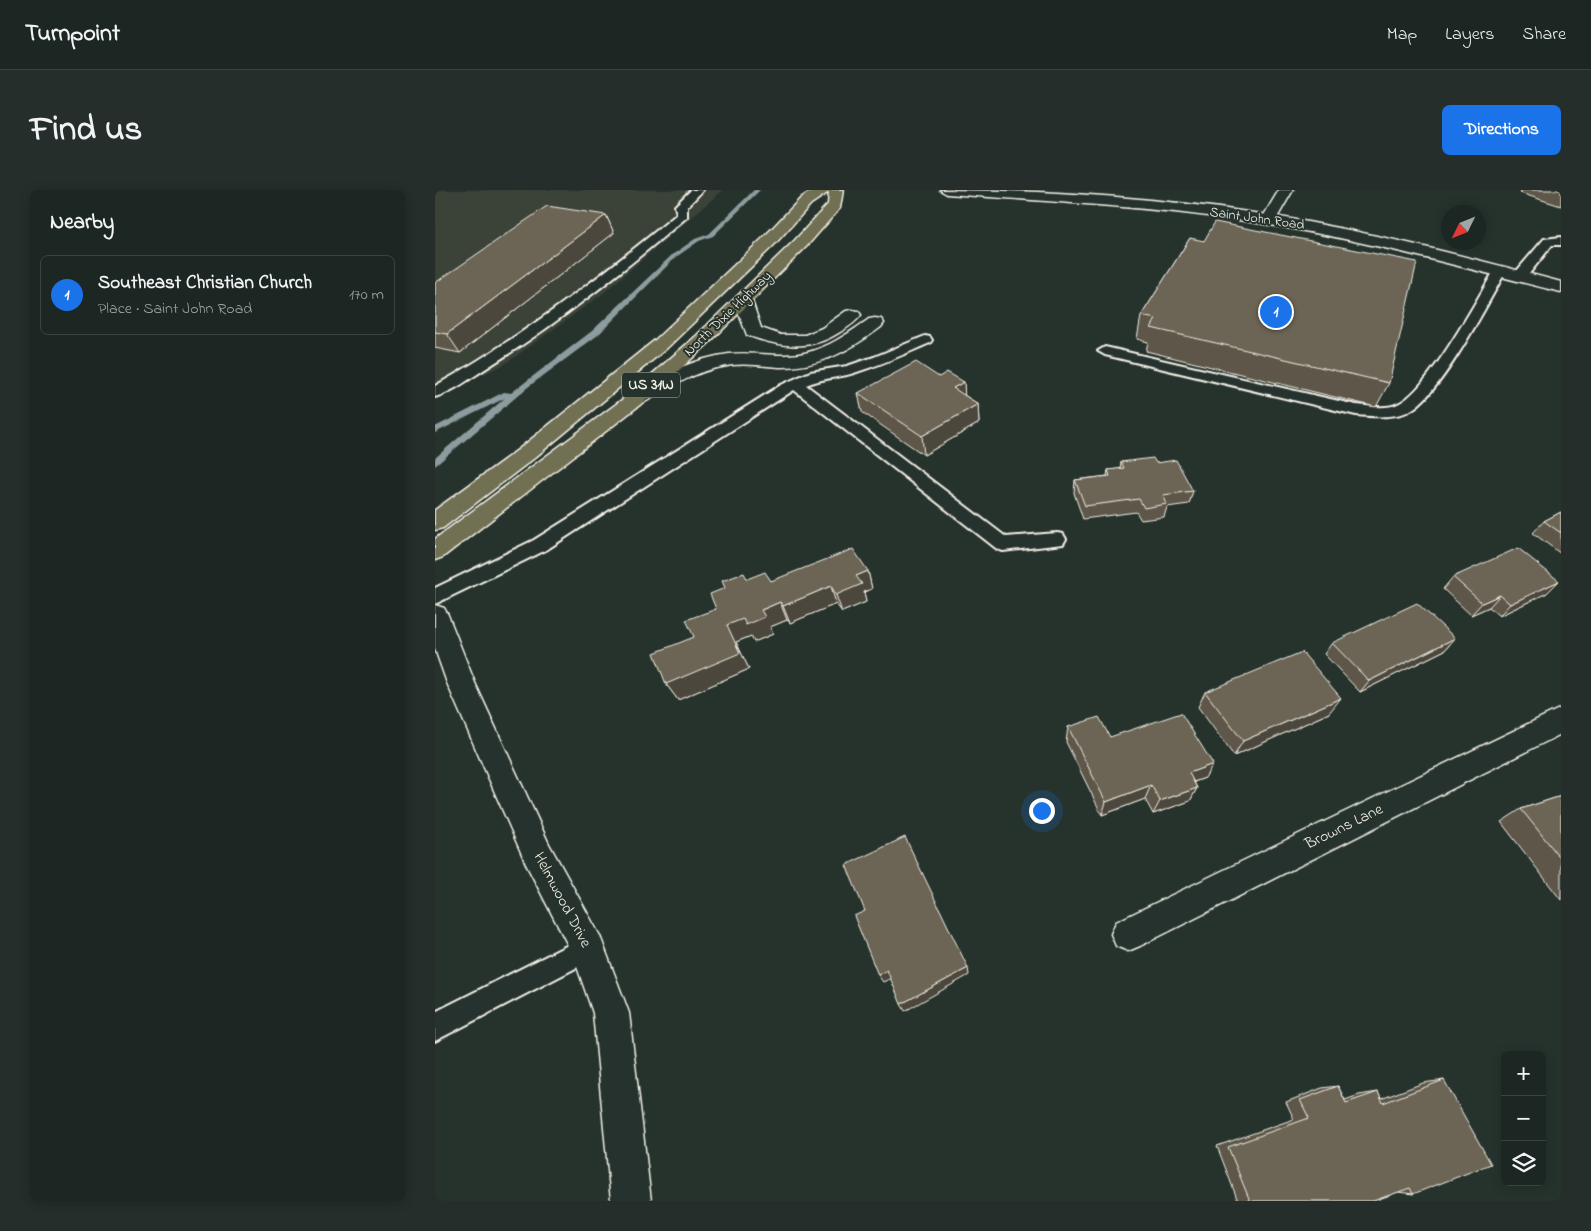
<!DOCTYPE html>
<html lang="en">
<head>
<meta charset="utf-8">
<style>
	body { margin:0; font-family:"Indie Flower",sans-serif; background:#252e2a; color:#f1f3f6 }
	.controls { position:absolute; right:15px; bottom:15px; display:grid; overflow:hidden; border-radius:8px; box-shadow:0 2px 12px #0003 }
	.controls button { width:45px; height:45px; display:grid; place-items:center; padding:0; border:0; border-bottom:1px solid #3a4340; background:#1c2622; color:#f1f3f6; font:25px sans-serif }
	.compass { position:absolute; left:1006px; top:15px; width:45px; height:45px; border-radius:50%; background:#1c2622; box-shadow:0 2px 12px #0003; rotate:227deg }
	.you { position:absolute; left:606px; top:620px; width:18px; height:18px; margin:-12px; border:4px solid #fff; border-radius:50%; background:#1a73e8; box-shadow:0 0 0 8px #1a73e833 }
	.badge { display:grid; place-items:center; width:32px; height:32px; border-radius:50%; background:#1a73e8; color:#fff; font-size:16px; font-weight:700 }
	.pin { position:absolute; translate:-50% -50%; border:2px solid #fff; box-shadow:0 1px 5px #0006 }
	.list { margin:0; padding:0; list-style:none }
	h2 { display:flex; justify-content:space-between; align-items:center; height:65px; margin:0; padding:0 20px; font-size:21px }
	h2 small { font-size:16px; font-weight:400; color:#a0a5a5 }
	.list li { display:grid; grid-template-columns:32px 1fr auto; gap:15px; align-items:center; box-sizing:border-box; height:80px; margin:0 10px 10px; padding:0 10px; border:1px solid #3a4340; border-radius:8px }
	.list b { display:block; font-size:19px; white-space:nowrap }
	.list p { margin:0; font-size:16px; white-space:nowrap; color:#a0a5a5 }
	.list em { font-size:16px; font-style:normal; color:#a0a5a5 }
	.icon { flex:none; width:28px; height:28px; fill:none; stroke:currentColor; stroke-width:2; stroke-linecap:round; stroke-linejoin:round }
	.map { position:relative; flex:none; width:1126px; height:1011px; overflow:hidden; border-radius:8px }
	header { display:flex; align-items:center; gap:30px; box-sizing:border-box; height:70px; padding:0 25px; background:#1c2622; border-bottom:1px solid #3a4340 }
	header strong { font-size:24px }
	nav { display:flex; gap:28px; margin-inline-start:auto; font-size:18px }
	.intro { display:flex; align-items:center; justify-content:space-between; box-sizing:border-box; height:120px; padding:0 30px }
	h1 { margin:0; font-size:35px }
	.button { padding:12px 22px; border-radius:8px; background:#1a73e8; color:#fff; font-size:18px; font-weight:700 }
	main { display:flex; gap:30px; padding:0 30px }
	aside { flex:1; background:#1c2622; border-radius:8px; box-shadow:0 2px 12px #0003 }
	.map>svg:first-child { display:block }
	.built { fill:#3b4239 }
	.lines { fill:none; stroke-linecap:round; stroke-linejoin:round }
	.stream { fill:#8d9d9f; fill-rule:evenodd }
	.service-casing { stroke:#f4f1e8; stroke-width:4 }
	.minor-casing { stroke:#f4f1e8; stroke-width:3 }
	.tertiary-casing { stroke:#f4f1e8; stroke-width:3 }
	.primary-casing { stroke:#f4f1e8; stroke-width:3 }
	.service { fill:#26332d; fill-rule:evenodd }
	.minor { fill:#26332d; fill-rule:evenodd }
	.tertiary { fill:#26332d; fill-rule:evenodd }
	.primary { fill:#716f52; fill-rule:evenodd }
	.wall { fill:#5d5749; stroke:#f4f1e8 }
	.shaded-wall { fill:#4c473c; stroke:#f4f1e8 }
	.building { fill:#6c6555; stroke:#f4f1e8 }
	.labels { text-anchor:middle; dominant-baseline:central; stroke-width:4; stroke-linejoin:round; paint-order:stroke }
	.far-street-label { font-size:14px; fill:#f4f1e8; stroke:#26332d }
	.shield { fill:#26332d; stroke:#b6b8b0; stroke-width:1 }
	.shield-label { font-size:15px; font-weight:bold; fill:#f4f1e8 }
	.street-label { font-size:16px; fill:#f4f1e8; stroke:#26332d }
</style>
</head>
<body>
<header>
<strong>Turnpoint</strong>
<nav><a>Map</a><a>Layers</a><a>Share</a></nav>
</header>
<div class="intro"><h1>Find us</h1><a class="button">Directions</a></div>
<main>
<aside>
<h2>Nearby<small></small></h2>
<ul class="list">
<li><span class="badge">1</span><div><b>Southeast Christian Church</b><p>Place · Saint John Road</p></div><em>170 m</em></li>
</ul>
</aside>
<div class="map">
<svg width="1126" height="1011" viewBox="0 0 1126 1011">
	<rect width="100%" height="100%" fill="#26332d"/>
	<filter id="ink" filterUnits="userSpaceOnUse"><feTurbulence type="fractalNoise" baseFrequency=".02" numOctaves="2"/><feDisplacementMap in="SourceGraphic" scale="10" xChannelSelector="R" yChannelSelector="G"/><feConvolveMatrix kernelMatrix="1 2 1 2 8 2 1 2 1" color-interpolation-filters="sRGB"/></filter>
	<g filter="url(#ink)">
		<path class="built" d="M0 0H288L166 105 70 174 0 207Z"/>
		<g class="lines">
			<path class="stream" d="M319 0H325L278 46 264 51 241 67 163 145 93 197 0 276V268L70 208 0 243V237L69 202 76 203 157 141 237 65 260 49 274 44Z"/>
			<g class="service-casing">
				<path id="service" d="M256 0H268L252 17V27C188 81 124 133 53 177 37 187 18 202 0 207V196C87 147 165 87 242 24L240 16Z
					M1126 47V55H1117L1090 89H1080L1079 86 1080 83 1109 49Z
					M1065 77 1071 81C1052 114 1006 205 974 221 958 229 937 226 921 225L670 165 663 161 670 157 921 215C933 216 951 220 963 214 993 201 1040 112 1059 81Z
					M490 146 495 147 497 150 495 153C470 164 445 175 419 183 403 188 387 188 371 195L571 347 622 343 628 344 631 349 628 354 568 361 562 359 359 200 111 360 0 414V398L99 350 346 195 375 182 412 176 439 167Z
					M153 745 162 749 166 758 162 767 0 851V822Z"/>
			</g>
			<g class="minor-casing">
				<path id="minor" d="M844 0H858L839 33H829L826 30Z
					M0 415 9 418 13 425 40 493 114 654 165 746 194 823 216 1011H176L158 823 138 765 92 676 12 493 0 459Z
					M1126 518V544L705 756 693 761 681 756 676 744 681 732Z"/>
			</g>
			<g class="tertiary-casing">
				<path id="tertiary" d="M505 0C628 0 752 10 873 32 958 48 1042 69 1126 92V102C1029 78 934 51 835 35 728 17 620 12 512 4Z
					M308 106 314 107 317 111 326 138 346 145H370L387 138 411 121 417 120 423 121 426 125C421 132 412 138 405 142 375 162 343 157 312 145L299 111 302 107Z
					M440 128 446 129 449 133 446 137C415 160 385 178 344 177 325 176 306 172 287 177 259 182 234 198 210 212H196L193 208 196 204C226 186 259 168 294 164 312 162 330 165 348 165 382 166 407 148 434 129Z"/>
			</g>
			<g class="primary-casing">
				<path id="primary" d="M378 0H408L405 18 372 56 272 155 206 214 8 367 0 370V349L192 206 260 147 360 50 393 14 394 2 376 14 339 55 232 158 98 269 8 338 0 340V320L84 259 220 150 327 49 366 8Z"/>
			</g>
			<use href="#service" class="service"/>
			<use href="#minor" class="minor"/>
			<use href="#tertiary" class="tertiary"/>
			<use href="#primary" class="primary"/>
		</g>
		<path class="wall" d="M1087 0H1126V16L1085 3Z
			M171 25 179 43 25 163 0 158V93Z
			M755 48 954 193 941 217 711 161 713 152 702 149 706 126Z
			M504 187 529 192V205L543 214 544 233 489 265 427 222 423 203Z
			M686 272 721 273 758 301 754 314 732 317 729 327 706 330 701 322 648 329 639 303 640 290 672 286 673 280 685 279Z
			M1126 322V364L1098 343 1109 331Z
			M433 381 437 399 429 402 431 412 407 422 401 414 355 433 352 430 335 437 338 444 319 452 316 446 301 452 314 479 243 510 231 494 259 447 281 419 312 389 336 391Z
			M1018 387 1112 403 1064 426 1054 417 1036 425 1008 399Z
			M1020 448 1010 460 925 502 889 464 897 453Z
			M770 502 894 523 799 566 763 517Z
			M633 537 675 547 770 588 759 592 762 598 755 611 718 624 710 609 667 625 631 552Z
			M1126 606V710L1066 632 1086 619Z
			M1009 890 978 1004 963 1002 938 1011H803L782 956 859 929 851 912 887 898 903 896 910 910 924 905 943 902 946 909 988 893Z"/>
		<path class="shaded-wall" d="M171 25 179 43 25 163 12 144Z
			M529 192 530 211 518 198Z
			M543 214 544 233 489 265 487 246Z
			M433 381 437 399 429 402 431 412 407 422 401 405 421 386Z
			M1124 391 1112 403 1064 426 1075 414Z
			M396 396 401 414 355 433 348 416Z
			M1065 405 1054 417 1036 425 1047 413Z
			M345 412 352 430 335 437 338 444 319 452 316 446 301 452 314 479 243 510 231 494 292 435Z
			M1020 448 1010 460 925 502 934 491Z
			M906 508 894 523 799 566 808 551Z
			M778 574 770 588 747 596 754 583Z
			M716 595 710 609 667 625 671 612Z
			M762 598 755 611 718 624 725 611Z
			M533 778 534 785 470 821 466 814Z
			M452 780 457 788 448 792 443 785Z"/>
		<path class="building" d="M112 16 171 25 12 144 0 142V93Z
			M780 32 982 72 954 193 716 138 721 129 706 126 755 48 769 51Z
			M481 172 504 187 512 182 529 192 518 198 543 214 487 246 423 203Z
			M718 268 721 273 741 270 758 301 728 305 732 314 709 318 704 309 650 316 640 290 675 286 673 280 689 278 686 272Z
			M1126 322V343L1109 331Z
			M1083 358 1124 391 1075 414 1065 405 1047 413 1018 387Z
			M418 359 433 381 421 386 427 394 401 405 396 396 348 416 345 412 326 420 330 427 311 435 308 429 292 435 305 463 231 494 219 463 259 447 251 430 281 419 275 404 290 398 287 391 309 383 312 389 330 382 336 391Z
			M982 413 1020 448 934 491 897 453Z
			M867 462 906 508 808 551 770 502Z
			M746 523 778 574 754 583 762 598 725 611 716 595 671 612 633 537 664 527 675 547Z
			M1126 606V669L1086 619Z
			M470 647 533 778 466 814 452 780 443 785 419 726 430 721 411 675Z
			M1009 890 1056 974 978 1004 975 998 938 1011H815L793 957 874 928 865 910 903 896 911 913 943 902 948 913Z"/>
	</g>
	<g class="labels">
		<g class="far-street-label">
			<text transform="translate(822 29) rotate(8)">Saint John Road</text>
			<text transform="translate(293 124) rotate(-44)">North Dixie Highway</text>
		</g>
		<rect class="shield" x="187" y="182.5" width="58" height="25" rx="4"/>
		<g class="shield-label">
			<text x="216" y="195">US 31W</text>
		</g>
		<g class="street-label">
			<text transform="translate(909 637) rotate(-26)">Browns Lane</text>
			<text transform="translate(127 710) rotate(62)">Helmwood Drive</text>
		</g>
	</g>
</svg>
<div class="controls">
<button>+</button>
<button>−</button>
<button><svg class="icon" aria-label="layers" viewBox="0 0 24 24"><path d="M12 4l9 5-9 5-9-5zM3 14l9 5 9-5"/></svg></button>
</div>
<svg class="compass" viewBox="-18 -18 36 36"><path d="M0-13l5 13h-10z" fill="#e53935"/><path d="M0 13l5-13h-10z" fill="#a0a5a5"/></svg>
<div class="you"></div>
<div class="pin badge" style="left:841px;top:122px">1</div>
</div>
</main>
</body>
</html>
